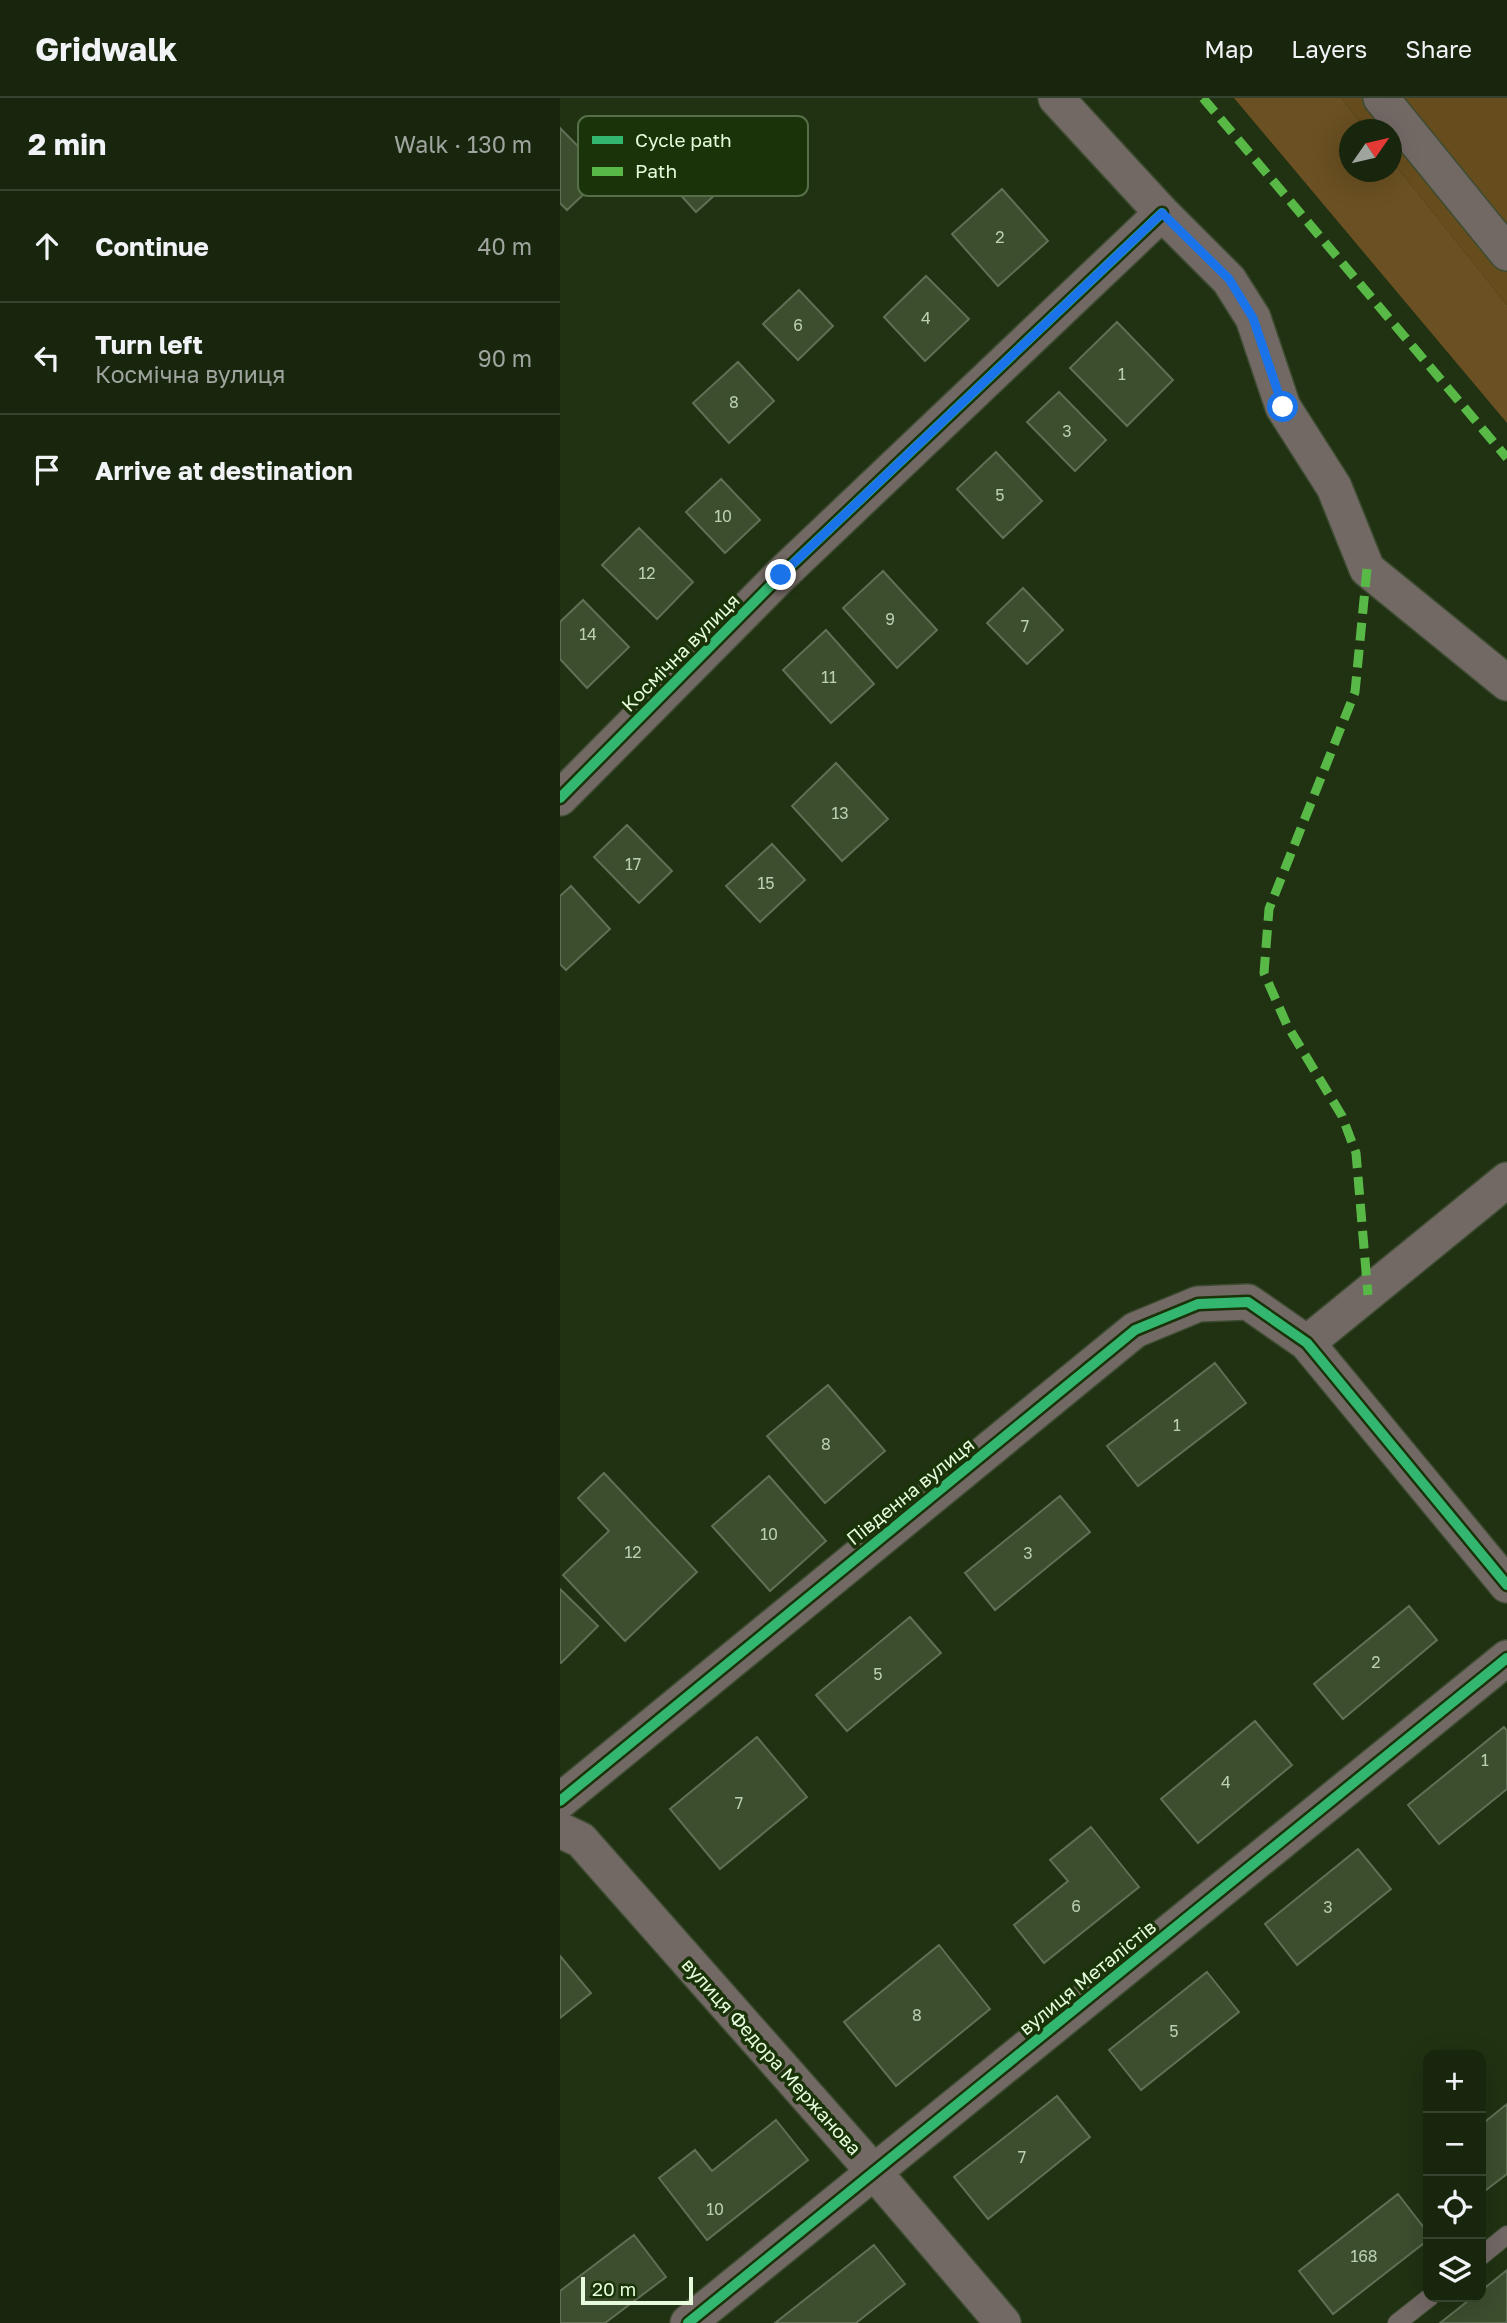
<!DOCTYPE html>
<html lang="en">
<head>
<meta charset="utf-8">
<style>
	body { margin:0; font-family:"Golos Text",sans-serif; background:#212e17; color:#f1f3f6 }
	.controls { position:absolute; right:21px; bottom:21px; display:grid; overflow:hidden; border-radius:14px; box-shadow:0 7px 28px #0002 }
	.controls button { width:63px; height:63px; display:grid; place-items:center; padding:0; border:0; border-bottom:2px solid #36432e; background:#18260e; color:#f1f3f6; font:35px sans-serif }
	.compass { position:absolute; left:779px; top:21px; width:63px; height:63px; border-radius:50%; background:#18260e; box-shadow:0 7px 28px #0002; rotate:56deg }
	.scale { position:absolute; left:21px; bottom:18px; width:112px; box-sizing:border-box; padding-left:7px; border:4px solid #e6fbdc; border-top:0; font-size:19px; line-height:24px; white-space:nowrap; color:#e6fbdc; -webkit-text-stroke:5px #1a3309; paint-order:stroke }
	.stop { position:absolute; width:21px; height:21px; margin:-16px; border:5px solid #1a73e8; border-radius:50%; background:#fff }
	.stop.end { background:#1a73e8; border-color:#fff; box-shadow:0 2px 7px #0008 }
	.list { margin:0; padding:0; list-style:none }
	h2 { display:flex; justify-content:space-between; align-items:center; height:91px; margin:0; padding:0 28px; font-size:30px }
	h2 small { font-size:23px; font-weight:400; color:#9fa59e }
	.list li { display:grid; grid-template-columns:46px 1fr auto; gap:21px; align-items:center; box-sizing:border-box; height:112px; padding:0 28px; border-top:2px solid #36432e }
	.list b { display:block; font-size:26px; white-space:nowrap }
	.list p { margin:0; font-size:23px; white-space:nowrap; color:#9fa59e }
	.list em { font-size:23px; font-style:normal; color:#9fa59e }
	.icon { flex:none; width:38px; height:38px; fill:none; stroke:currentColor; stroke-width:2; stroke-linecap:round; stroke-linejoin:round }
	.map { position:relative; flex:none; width:947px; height:2225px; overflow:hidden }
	header { display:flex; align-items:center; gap:42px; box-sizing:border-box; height:98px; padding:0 35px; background:#18260e; border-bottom:2px solid #36432e }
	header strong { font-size:33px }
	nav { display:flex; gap:38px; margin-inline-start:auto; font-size:24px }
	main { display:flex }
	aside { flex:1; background:#18260e }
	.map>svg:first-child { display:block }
	.green { fill:#674d1d }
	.forest { fill:#6a5022 }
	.building { fill:#3c4e2e; stroke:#606f56; stroke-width:2 }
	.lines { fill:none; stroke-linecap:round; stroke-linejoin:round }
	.lane-casing { stroke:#3d4c31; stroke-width:20 }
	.street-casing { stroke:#3d4c31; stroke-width:38 }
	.lane { stroke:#726864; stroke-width:18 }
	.street { stroke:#726864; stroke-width:35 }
	.quiet { stroke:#58b947; stroke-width:9; stroke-dasharray:18 9; stroke-linecap:butt }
	.cycleway-casing { stroke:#1a3309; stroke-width:15 }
	.cycleway { stroke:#33b770; stroke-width:10 }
	.route { stroke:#1a73e8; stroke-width:9 }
	.labels { text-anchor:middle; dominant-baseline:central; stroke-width:7; stroke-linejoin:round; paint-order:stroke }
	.number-label { font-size:16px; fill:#bcd0b0 }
	.street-label { font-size:19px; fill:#e6fbdc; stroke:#1a3309 }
	.key { fill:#1a3309; stroke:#576f48; stroke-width:2 }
	.key-label { font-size:19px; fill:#e6fbdc }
</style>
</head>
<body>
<header>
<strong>Gridwalk</strong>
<nav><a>Map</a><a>Layers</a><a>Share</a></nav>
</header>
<main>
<aside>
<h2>2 min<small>Walk · 130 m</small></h2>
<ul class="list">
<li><svg class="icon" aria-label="ahead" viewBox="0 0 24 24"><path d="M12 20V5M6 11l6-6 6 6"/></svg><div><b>Continue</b></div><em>40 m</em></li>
<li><svg class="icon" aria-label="left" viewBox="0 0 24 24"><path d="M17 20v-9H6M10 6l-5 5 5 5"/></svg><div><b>Turn left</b><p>Космічна вулиця</p></div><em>90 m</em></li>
<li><svg class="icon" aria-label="arrive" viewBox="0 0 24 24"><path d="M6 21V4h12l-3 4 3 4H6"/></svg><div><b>Arrive at destination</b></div></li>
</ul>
</aside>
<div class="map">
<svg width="947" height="2225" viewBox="0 0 947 2225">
	<rect width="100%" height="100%" fill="#203212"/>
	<path class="green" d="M781 0H947V207L832 63V32L806 31Z"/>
	<path class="forest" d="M674 0H781L806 31 790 32V74H832V63L947 207V325Z"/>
	<path class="building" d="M0 30 45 76 7 112 0 105Z
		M138 33 178 76 136 114 97 71Z
		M442 91 488 143 438 188 392 136Z
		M366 178 409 221 365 263 324 219Z
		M239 192 273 228 238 262 203 226Z
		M557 224 613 282 567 328 510 270Z
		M178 264 214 303 169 345 133 305Z
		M499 294 546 342 515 373 467 324Z
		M436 354 482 403 443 440 397 391Z
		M161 381 200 422 165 455 126 414Z
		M79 430 133 484 97 521 42 467Z
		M323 473 377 532 337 570 283 510Z
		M463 490 503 532 467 566 427 525Z
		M23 502 69 549 27 590 0 561V524Z
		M266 532 314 586 271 625 223 572Z
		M276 665 328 721 282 763 232 708Z
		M67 727 112 773 79 805 34 759Z
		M212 746 245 782 200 824 166 788Z
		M11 788 50 831 6 872 0 866V798Z
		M655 1265 686 1305 578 1388 547 1348Z
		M268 1287 325 1353 265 1405 207 1338Z
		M44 1375 137 1474 65 1543 3 1477 49 1433 18 1400Z
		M209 1378 266 1443 210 1493 152 1428Z
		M500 1398 530 1434 435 1512 405 1475Z
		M0 1491 38 1528 1 1565 0 1564Z
		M849 1508 877 1542 783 1621 754 1586Z
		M350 1519 381 1555 287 1633 256 1597Z
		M695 1623 732 1667 638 1745 601 1701Z
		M944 1629 947 1633V1691L879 1746 848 1707Z
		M197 1639 247 1699 160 1771 110 1711Z
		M531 1729 579 1789 484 1865 454 1827 508 1783 490 1762Z
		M798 1751 831 1791 737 1867 705 1826Z
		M379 1847 430 1911 336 1988 284 1924Z
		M0 1858 31 1895 0 1920Z
		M647 1874 679 1914 581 1992 549 1952Z
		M497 1998 530 2039 428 2121 394 2079Z
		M947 2006V2076L922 2095 921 2027Z
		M216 2022 248 2062 147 2142 99 2080 135 2052 152 2073Z
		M838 2096 868 2135V2142L773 2216 739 2173Z
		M74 2137 106 2179 45 2225H0V2193Z
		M314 2147 345 2186 296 2225H215Z
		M947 2172V2225H880L913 2199H921V2193Z"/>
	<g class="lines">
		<g class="lane-casing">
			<path id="lane" d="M921 2158 947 2137
				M837 2225 870 2199"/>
		</g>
		<g class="street-casing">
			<path id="street" d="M496 0 602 115 669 182 693 220 723 309 774 389 807 471 947 585
				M821 0 947 155
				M0 700 221 477 602 115
				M747 1245 947 1082
				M0 1703 575 1232 638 1206 688 1204 747 1245 947 1487
				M0 1732 21 1742 314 2074 443 2225
				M128 2225 947 1560"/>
		</g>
		<use href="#lane" class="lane"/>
		<use href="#street" class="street"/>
		<path class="quiet" d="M643 0 947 360
			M807 471 795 594 709 811 704 875 727 927 782 1018 796 1055 808 1197"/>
		<g class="cycleway-casing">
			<path id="cycleway" d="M0 700 221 477 602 115
				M0 1703 575 1232 638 1206 688 1204 747 1245 947 1487
				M128 2225 947 1560"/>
		</g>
		<use href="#cycleway" class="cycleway"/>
	</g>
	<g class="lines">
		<path class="route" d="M221 477 602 115 669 181 693 220 723 309"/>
	</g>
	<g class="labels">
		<g class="number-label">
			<text x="440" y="139">2</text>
			<text x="366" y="220">4</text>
			<text x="238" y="227">6</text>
			<text x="562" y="276">1</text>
			<text x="174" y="304">8</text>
			<text x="507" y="333">3</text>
			<text x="440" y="397">5</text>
			<text x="163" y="418">10</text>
			<text x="87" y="475">12</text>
			<text x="330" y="521">9</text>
			<text x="465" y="528">7</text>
			<text x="28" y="536">14</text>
			<text x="269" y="579">11</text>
			<text x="280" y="715">13</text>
			<text x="73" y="766">17</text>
			<text x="206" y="785">15</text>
			<text x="617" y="1327">1</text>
			<text x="266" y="1346">8</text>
			<text x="209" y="1436">10</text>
			<text x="73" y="1454">12</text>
			<text x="468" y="1455">3</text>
			<text x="816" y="1564">2</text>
			<text x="318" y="1576">5</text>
			<text x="925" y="1662">1</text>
			<text x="666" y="1684">4</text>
			<text x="179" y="1705">7</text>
			<text x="516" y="1808">6</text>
			<text x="768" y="1809">3</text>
			<text x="357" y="1917">8</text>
			<text x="614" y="1933">5</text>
			<text x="462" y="2059">7</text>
			<text x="155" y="2111">10</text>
			<text x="804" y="2158">168</text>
		</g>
		<g class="street-label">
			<text transform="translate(120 554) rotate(-45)">Космічна вулиця</text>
			<text transform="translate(350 1393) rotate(-39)">Південна вулиця</text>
			<text transform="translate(527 1879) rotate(-39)">вулиця Металістів</text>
			<text transform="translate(212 1958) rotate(48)">вулиця Федора Мержанова</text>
		</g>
	</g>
	<rect x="18" y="18" width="230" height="80" rx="10" class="key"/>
	<rect x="32" y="38" width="31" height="8" fill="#33b770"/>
	<rect x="32" y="69" width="31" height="9" fill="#58b947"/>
	<g class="key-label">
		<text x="75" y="49">Cycle path</text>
		<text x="75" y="80">Path</text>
	</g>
</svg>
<div class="controls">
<button>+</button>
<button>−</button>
<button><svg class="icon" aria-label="locate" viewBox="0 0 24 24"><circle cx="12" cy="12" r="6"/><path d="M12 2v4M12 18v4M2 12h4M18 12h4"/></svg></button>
<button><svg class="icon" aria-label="layers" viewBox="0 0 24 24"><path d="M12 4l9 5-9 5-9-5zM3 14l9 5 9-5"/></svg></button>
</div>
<svg class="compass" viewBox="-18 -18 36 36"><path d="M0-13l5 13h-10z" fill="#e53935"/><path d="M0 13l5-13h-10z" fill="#9fa59e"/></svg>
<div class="scale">20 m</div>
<div class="stop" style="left:723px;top:309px"></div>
<div class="stop end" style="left:221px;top:477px"></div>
</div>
</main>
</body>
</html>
